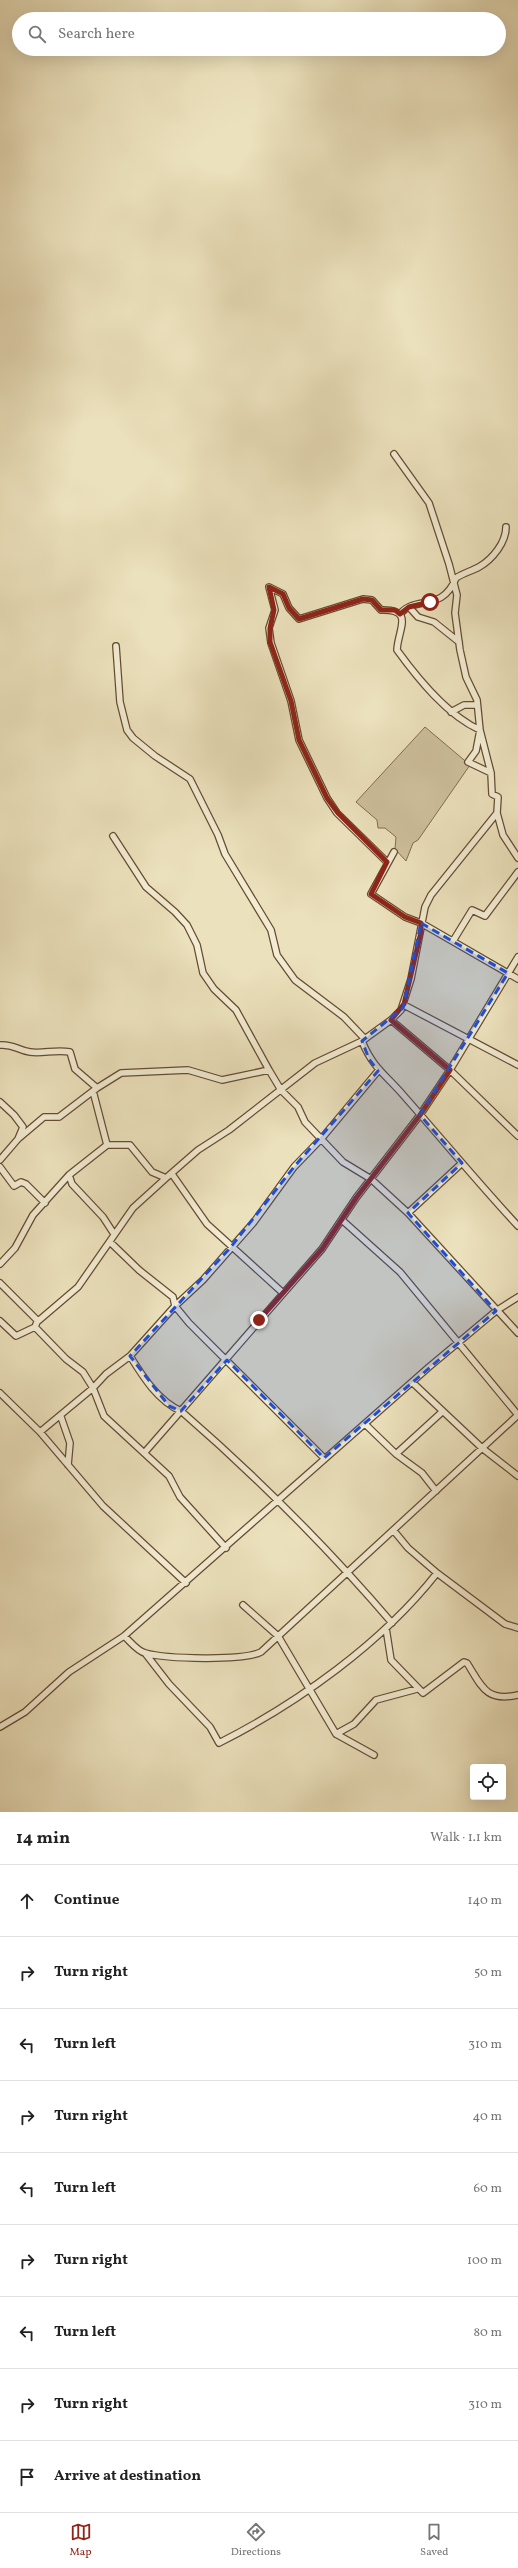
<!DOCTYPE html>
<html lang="en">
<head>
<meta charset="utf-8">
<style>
	body { margin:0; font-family:Vollkorn,serif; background:#f6f6f6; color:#222 }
	.controls { position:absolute; right:12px; bottom:12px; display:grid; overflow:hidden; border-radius:4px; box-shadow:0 4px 16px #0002 }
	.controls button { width:36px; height:36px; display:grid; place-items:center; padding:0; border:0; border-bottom:1px solid #e0e0e0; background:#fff; color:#222; font:20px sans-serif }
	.stop { position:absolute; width:12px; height:12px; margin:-9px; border:3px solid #8f2418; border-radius:50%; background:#fff }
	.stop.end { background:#8f2418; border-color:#fff; box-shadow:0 1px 4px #0008 }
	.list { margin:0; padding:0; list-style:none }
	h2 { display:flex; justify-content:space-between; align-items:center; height:52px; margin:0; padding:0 16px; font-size:17px }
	h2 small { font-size:13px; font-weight:400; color:#767676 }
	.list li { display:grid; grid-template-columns:26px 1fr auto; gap:12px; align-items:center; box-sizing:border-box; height:72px; padding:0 16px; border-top:1px solid #e0e0e0 }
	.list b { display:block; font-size:15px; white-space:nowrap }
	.list em { font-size:13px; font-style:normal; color:#767676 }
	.icon { flex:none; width:22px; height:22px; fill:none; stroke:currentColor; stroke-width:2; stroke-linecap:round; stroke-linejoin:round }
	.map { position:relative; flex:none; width:518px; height:1812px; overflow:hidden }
	.search { position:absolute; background:#fff; box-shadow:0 4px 16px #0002; left:12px; right:12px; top:12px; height:44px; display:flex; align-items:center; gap:10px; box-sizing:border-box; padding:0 14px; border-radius:22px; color:#767676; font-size:15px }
	.sheet { height:700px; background:#fff }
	nav { display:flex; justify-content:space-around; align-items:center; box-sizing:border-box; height:56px; border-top:1px solid #e0e0e0; background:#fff; font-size:11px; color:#767676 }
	nav a { display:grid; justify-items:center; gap:2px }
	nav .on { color:#8f2418 }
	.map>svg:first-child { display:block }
	.green { fill:#cdbf9c; stroke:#826c4f }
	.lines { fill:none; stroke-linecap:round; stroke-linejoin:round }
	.street-casing { stroke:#654c30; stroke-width:8 }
	.street { stroke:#f2ecd3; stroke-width:5.5 }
	.route { stroke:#8f2418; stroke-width:5 }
	.marked { fill:#1d4ed8; fill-opacity:0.2; stroke:#1d4ed8; stroke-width:3; stroke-dasharray:8 5; stroke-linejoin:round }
</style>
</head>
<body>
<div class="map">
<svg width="518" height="1812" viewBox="0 0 518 1812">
	<rect width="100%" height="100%" fill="#ebe1bc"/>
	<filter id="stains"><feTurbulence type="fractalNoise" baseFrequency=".005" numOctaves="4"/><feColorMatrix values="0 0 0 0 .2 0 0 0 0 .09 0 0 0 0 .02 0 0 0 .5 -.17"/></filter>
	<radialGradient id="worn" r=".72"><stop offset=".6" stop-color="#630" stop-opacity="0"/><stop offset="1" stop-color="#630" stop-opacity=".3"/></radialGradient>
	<path class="green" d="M425 727 470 765 418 840 413 843 406 861 395 849 396 837 385 828H378L377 820 356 802Z"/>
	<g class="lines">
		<g class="street-casing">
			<path id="street" d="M394 454 429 503 449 564 457 595 455 613 460 650 466 677 477 700 480 730 491 773 492 794 498 797 497 813 503 835 518 858
				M409 607 418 617 434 622 459 642
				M400 614C415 595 442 613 456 578 463 573 472 571 479 567 493 559 506 542 506 527
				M116 646 120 702 127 730 133 738 155 756 190 779 218 835 225 854 271 930 277 955 295 980 344 1017 364 1038
				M451 712 464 705H477
				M113 836 146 887 175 912 187 925 197 945 203 973 214 989 236 1010 269 1070
				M394 852 371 894 405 917 421 923 518 979
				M387 862 337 813 327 798 299 740 291 701 271 643 269 628 275 610 269 587 283 594 289 608 299 619 363 599 372 600 381 610C415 609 398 629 397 650 418 679 447 715 480 730L476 751 468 762 491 773
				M453 941 472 910 485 916 518 872
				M404 1005 518 1065
				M391 1020 450 1070 518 1136
				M362 1041C372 1067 387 1076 404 1096 442 1139 479 1184 518 1226
				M0 1045C14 1044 17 1050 30 1052 43 1054 56 1049 70 1052L75 1069 97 1088
				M93 1091 107 1145
				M0 1102 14 1115 23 1127 18 1139
				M0 1160 18 1139 44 1117H59L97 1088 121 1073 188 1070 222 1080 269 1070 281 1090 298 1107 305 1122 343 1162 371 1179 408 1213 518 1333
				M0 1167 14 1186 21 1182 26 1184 45 1203
				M172 1174 207 1224 283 1293
				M69 1175 72 1184 103 1217 114 1234
				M408 1213 462 1163
				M342 1220 400 1272 518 1415
				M110 1242 139 1270 173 1297 175 1306 189 1323 324 1458
				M0 1264 15 1248 33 1215 69 1175 107 1145H130L152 1172 166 1178
				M0 1283 38 1321
				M0 1321 16 1336 35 1327 37 1322 78 1287 133 1208 166 1178 198 1150 229 1130 315 1063 362 1041 391 1020 401 1010 411 979 425 907 431 895 497 813
				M35 1327 66 1359 83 1372 93 1388 104 1416 169 1476 180 1497 226 1548
				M130 1356C143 1377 158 1401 181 1411 257 1477 327 1547 392 1623
				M413 1383 482 1448 518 1476
				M0 1393 40 1432 103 1506 186 1583
				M61 1417 70 1443 68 1465
				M365 1424 396 1454 422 1473 436 1491
				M40 1432 93 1388 106 1374 130 1356 175 1306 203 1280 254 1222 294 1167 322 1138 378 1071
				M145 1452 322 1249 356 1198 420 1115 450 1070 518 957
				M396 1454 442 1412
				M394 1531 408 1548 437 1573 505 1624 518 1628
				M243 1605 278 1636 336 1734 374 1755
				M386 1628 391 1660 423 1693 464 1662 467 1663C482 1687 486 1702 518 1695
				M124 1636C130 1641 137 1651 145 1653 166 1659 244 1661 261 1652L518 1415
				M145 1653 169 1684 210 1727 219 1743C298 1703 382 1643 437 1573
				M0 1727 25 1712 69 1672 124 1636 429 1367 496 1311 518 1297
				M336 1734 354 1724 376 1700 417 1689"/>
		</g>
		<use href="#street" class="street"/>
	</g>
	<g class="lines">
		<path class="route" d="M259 1320 322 1249 356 1198 420 1115 450 1070 391 1020 404 1004 421 932V923L405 917 371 894 387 862 338 813 327 798 299 740 291 701 270 642V628L274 610 269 587 283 594 289 608 299 619 363 599 372 600 381 610H395L400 614 409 607 430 602"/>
	</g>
	<path class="marked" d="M421 923 508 973 420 1115 462 1163 408 1213 496 1311 324 1458 227 1360 181 1411 169 1406 130 1356 230 1248 294 1167 378 1071 369 1059 362 1041 403 1008Z"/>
	<rect width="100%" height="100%" filter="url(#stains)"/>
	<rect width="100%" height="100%" fill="url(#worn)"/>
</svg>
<div class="controls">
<button><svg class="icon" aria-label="locate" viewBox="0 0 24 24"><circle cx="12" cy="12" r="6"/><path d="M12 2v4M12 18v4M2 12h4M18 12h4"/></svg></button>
</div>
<div class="stop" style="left:430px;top:602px"></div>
<div class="stop end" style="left:259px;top:1320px"></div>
<div class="search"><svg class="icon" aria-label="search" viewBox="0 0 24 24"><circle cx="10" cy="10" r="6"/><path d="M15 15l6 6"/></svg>Search here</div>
</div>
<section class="sheet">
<h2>14 min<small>Walk · 1.1 km</small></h2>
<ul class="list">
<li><svg class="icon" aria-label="ahead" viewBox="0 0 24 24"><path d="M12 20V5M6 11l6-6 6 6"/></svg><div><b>Continue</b></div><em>140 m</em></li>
<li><svg class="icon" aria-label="right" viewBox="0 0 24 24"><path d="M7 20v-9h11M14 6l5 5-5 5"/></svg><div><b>Turn right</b></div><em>50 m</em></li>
<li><svg class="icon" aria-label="left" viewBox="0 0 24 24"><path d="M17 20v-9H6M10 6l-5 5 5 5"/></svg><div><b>Turn left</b></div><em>310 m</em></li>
<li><svg class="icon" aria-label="right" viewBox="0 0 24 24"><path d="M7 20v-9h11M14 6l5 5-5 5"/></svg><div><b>Turn right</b></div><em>40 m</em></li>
<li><svg class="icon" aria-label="left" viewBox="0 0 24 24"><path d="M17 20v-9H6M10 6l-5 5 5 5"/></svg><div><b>Turn left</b></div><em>60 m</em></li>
<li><svg class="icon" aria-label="right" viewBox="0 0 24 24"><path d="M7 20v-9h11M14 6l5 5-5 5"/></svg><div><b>Turn right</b></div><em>100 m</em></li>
<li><svg class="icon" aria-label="left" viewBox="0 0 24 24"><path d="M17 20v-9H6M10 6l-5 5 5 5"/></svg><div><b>Turn left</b></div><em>80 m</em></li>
<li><svg class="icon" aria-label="right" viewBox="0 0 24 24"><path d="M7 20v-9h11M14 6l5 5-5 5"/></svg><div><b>Turn right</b></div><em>310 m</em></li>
<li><svg class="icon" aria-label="arrive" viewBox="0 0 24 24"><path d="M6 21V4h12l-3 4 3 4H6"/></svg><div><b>Arrive at destination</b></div></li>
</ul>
</section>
<nav>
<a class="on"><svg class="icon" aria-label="map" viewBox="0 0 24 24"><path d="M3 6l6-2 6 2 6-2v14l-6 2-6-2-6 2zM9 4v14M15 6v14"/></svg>Map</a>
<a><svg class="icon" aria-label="directions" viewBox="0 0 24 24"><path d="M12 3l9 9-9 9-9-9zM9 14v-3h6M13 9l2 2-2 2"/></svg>Directions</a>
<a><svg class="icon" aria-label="saved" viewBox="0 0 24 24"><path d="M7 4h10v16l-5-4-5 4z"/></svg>Saved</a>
</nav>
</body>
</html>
